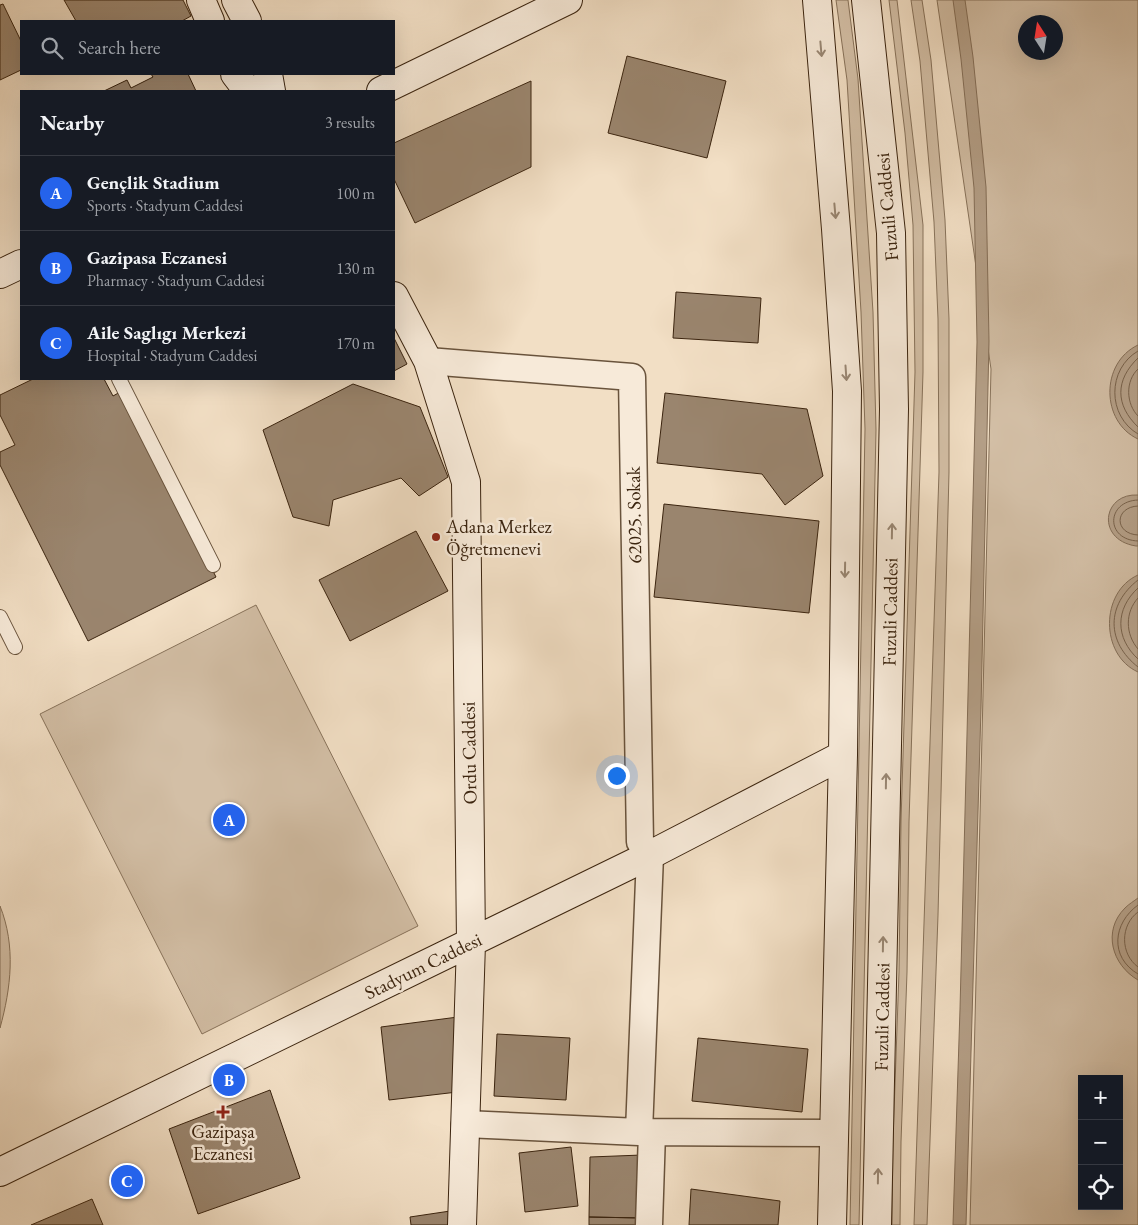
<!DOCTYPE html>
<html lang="en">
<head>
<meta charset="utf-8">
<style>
	body { margin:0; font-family:"EB Garamond",serif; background:#242831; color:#f1f3f6 }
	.controls { position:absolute; right:15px; bottom:15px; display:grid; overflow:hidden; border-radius:0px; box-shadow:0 5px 20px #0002 }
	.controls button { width:45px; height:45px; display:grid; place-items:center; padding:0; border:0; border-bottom:1px solid #363941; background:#171b24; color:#f1f3f6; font:25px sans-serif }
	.compass { position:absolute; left:1018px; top:15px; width:45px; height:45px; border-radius:50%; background:#171b24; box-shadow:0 5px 20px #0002; rotate:348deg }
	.you { position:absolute; left:616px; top:775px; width:18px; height:18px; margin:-12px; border:4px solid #fff; border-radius:50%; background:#1a73e8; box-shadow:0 0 0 8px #1a73e833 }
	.badge { display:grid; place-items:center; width:32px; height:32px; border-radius:50%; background:#2563eb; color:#fff; font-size:16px; font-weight:700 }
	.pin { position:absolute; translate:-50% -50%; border:2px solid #fff; box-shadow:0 1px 5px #0006 }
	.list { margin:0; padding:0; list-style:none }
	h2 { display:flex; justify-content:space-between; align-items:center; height:65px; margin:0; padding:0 20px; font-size:21px }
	h2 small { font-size:16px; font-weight:400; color:#9ea1a6 }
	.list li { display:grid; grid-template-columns:32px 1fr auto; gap:15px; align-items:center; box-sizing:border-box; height:75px; padding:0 20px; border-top:1px solid #363941 }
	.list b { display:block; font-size:19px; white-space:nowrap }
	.list p { margin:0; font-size:16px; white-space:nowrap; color:#9ea1a6 }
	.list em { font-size:16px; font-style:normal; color:#9ea1a6 }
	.icon { flex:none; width:28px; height:28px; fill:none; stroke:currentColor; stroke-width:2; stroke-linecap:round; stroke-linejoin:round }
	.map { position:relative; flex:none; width:1138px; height:1225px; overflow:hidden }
	.search { position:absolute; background:#171b24; box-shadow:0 5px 20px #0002; left:20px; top:20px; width:375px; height:55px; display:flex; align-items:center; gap:12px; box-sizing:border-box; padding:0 18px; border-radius:0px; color:#9ea1a6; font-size:19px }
	.panel { position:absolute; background:#171b24; box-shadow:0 5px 20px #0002; left:20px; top:90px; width:375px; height:290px; border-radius:0px }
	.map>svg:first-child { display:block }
	.green { fill:#d3bfa6; stroke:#87725a; fill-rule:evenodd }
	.water { fill:#b49f87; stroke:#846e57 }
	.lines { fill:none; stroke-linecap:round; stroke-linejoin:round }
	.shore { stroke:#78624b; stroke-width:1 }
	.building { fill:#9a856e; stroke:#3b240f }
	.lane-casing { stroke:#69533c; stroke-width:16 }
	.street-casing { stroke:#69533c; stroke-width:29 }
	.secondary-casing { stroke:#3b240f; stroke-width:30 }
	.lane { stroke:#f7ead9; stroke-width:14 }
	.street { stroke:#f7ead9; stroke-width:26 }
	.secondary { stroke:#f7ead9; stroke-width:28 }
	.oneway { stroke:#998774 }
	.poi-dot { fill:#8f2418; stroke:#f7ead9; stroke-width:2 }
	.labels { text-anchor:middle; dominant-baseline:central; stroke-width:5; stroke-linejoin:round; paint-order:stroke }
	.street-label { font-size:19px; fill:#3b240f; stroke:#f7ead9 }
	.poi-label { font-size:19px; fill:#3b240f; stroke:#f7ead9; text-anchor:start }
</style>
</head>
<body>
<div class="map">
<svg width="1138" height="1225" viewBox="0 0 1138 1225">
	<rect width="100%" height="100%" fill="#f2dfc5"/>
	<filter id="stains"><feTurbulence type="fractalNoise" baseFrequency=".004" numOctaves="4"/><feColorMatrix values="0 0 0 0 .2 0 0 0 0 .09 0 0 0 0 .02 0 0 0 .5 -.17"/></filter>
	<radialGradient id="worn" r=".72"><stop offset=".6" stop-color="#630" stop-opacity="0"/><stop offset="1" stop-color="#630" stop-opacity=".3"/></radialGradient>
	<path class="green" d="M836 0H848L858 79 873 312 876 430 859 1225H850L865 429 861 312 847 80Z
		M889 0H897L923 225V372L909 822 907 972 901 1142 900 1225H892L893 1141 899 972 901 821 915 372 913 225 905 133Z
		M911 0H922L931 60 945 220 949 319V472L938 915 927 1225H914L939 472 938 319 934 222 920 61Z
		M937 0H1138V1225H970L991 369ZM1026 22H1056V52H1026ZM1082 1079H1119V1206H1082Z
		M256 605 418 926 202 1034 40 714Z
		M0 906C16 946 11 988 0 1028Z"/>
	<path class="water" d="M953 0H965L973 57 986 187 989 341 981 708 966 1225H953L960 1009 977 342 974 188 961 59Z
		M1138 345V439C1101 422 1100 363 1138 345Z
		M1138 495V546H1136C1096 540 1102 493 1138 495Z
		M1138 575V672C1100 655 1100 592 1138 575Z
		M1138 898V980C1112 965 1102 931 1125 908 1129 904 1134 901 1138 898Z"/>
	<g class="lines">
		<path class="shore" d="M1138 351C1107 369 1107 416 1138 434
			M1138 358C1115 380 1115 405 1138 427
			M1138 369C1125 381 1126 404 1138 416
			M1138 500C1106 501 1105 540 1138 541
			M1138 506C1114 507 1114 534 1138 535
			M1138 580C1106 605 1106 642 1138 667
			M1138 588C1115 609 1115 638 1138 659
			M1138 598C1125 612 1125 634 1138 649
			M1138 905C1113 923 1109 957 1138 974
			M1138 912C1120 925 1120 954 1138 967"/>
	</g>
	<path class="building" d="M64 0H183L191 16 182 21H76Z
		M3 4 21 41V70L0 80V5Z
		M627 56 726 81 707 158 608 133Z
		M151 74H188L196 91H104L127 80 131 88 153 77Z
		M531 81V167L415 223 394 179V143Z
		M676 292 761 298 758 343 673 338Z
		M394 338 407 364 394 371Z
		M33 379H104L113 396 122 391 216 577 88 641 0 465V452L15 445 0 415V395Z
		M353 384 420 407 448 477 419 496 401 478 333 500 329 526 293 517 263 430Z
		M665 393 807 409 823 476 785 505 762 474 657 463Z
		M664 504 819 521 809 613 654 597Z
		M416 531 448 591 350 641 319 580Z
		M458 1017 466 1091 389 1100 381 1027Z
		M497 1034 570 1038 566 1100 494 1096Z
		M698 1038 808 1049 802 1112 692 1101Z
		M270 1090 300 1178 198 1214 169 1129Z
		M571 1147 578 1206 525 1212 519 1153Z
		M642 1155V1218L589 1217 590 1157Z
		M691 1189 780 1201 778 1225H689Z
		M92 1199 103 1225H31Z
		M457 1210 459 1225H411L410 1217Z
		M589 1217 642 1218V1225H589Z"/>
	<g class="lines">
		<g class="lane-casing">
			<path id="lane" d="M119 379 213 565
				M0 617 15 647"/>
		</g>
		<g class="street-casing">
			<path id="street" d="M428 361 632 377 640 842 650 855 639 1132
				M465 1124 639 1132 834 1133
				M649 1225 652 1132"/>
		</g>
		<g class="secondary-casing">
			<path id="secondary" d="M201 0 210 21
				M236 0 247 21
				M817 0 836 229 847 391 843 755 832 1225
				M866 0 891 233 894 409 877 1225
				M235 74 248 91
				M268 74 271 91
				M381 91 568 0
				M0 274 21 264
				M394 296 428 361 466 482 471 943 462 1225
				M0 1172 650 855 843 755"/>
		</g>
		<use href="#lane" class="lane"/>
		<use href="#street" class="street"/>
		<use href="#secondary" class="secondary"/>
	</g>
	<defs><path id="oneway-shaft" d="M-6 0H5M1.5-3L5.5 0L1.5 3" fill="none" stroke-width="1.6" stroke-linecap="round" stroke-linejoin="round" transform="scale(1.25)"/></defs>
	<g class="oneway">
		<use href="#oneway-shaft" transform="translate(821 49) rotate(85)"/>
		<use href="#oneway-shaft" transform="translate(835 211) rotate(85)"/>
		<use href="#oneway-shaft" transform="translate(846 373) rotate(86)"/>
		<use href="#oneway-shaft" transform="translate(892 531) rotate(-89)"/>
		<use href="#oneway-shaft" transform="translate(845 570) rotate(91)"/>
		<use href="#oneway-shaft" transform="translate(886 781) rotate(-89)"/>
		<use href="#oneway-shaft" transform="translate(883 944) rotate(-89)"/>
		<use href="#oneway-shaft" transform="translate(878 1176) rotate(-89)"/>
	</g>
	<g class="poi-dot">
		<circle cx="436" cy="537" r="5"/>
		<path d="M220.5 1104.5h5v5h5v5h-5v5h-5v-5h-5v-5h5z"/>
	</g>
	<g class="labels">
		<g class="street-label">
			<text transform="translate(887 207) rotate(-95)">Fuzuli Caddesi</text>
			<text transform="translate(634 515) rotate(-91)">62025. Sokak</text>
			<text transform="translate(890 612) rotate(-89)">Fuzuli Caddesi</text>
			<text transform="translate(469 753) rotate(-91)">Ordu Caddesi</text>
			<text transform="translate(423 966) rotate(-26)">Stadyum Caddesi</text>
			<text transform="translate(882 1017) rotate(-89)">Fuzuli Caddesi</text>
		</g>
		<g class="poi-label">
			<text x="446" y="526">Adana Merkez<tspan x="446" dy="22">Öğretmenevi</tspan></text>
			<text x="223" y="1131" text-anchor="middle">Gazipaşa<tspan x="223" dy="22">Eczanesi</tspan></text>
		</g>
	</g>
	<rect width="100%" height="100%" filter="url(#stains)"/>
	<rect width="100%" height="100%" fill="url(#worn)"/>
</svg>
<div class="controls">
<button>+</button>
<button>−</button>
<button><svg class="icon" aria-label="locate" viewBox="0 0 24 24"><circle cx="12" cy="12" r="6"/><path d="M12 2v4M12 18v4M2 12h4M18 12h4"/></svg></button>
</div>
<svg class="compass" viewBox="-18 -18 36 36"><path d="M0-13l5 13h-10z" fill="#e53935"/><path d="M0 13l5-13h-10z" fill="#9ea1a6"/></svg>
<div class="you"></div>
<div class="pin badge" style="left:229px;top:820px">A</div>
<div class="pin badge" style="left:229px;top:1080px">B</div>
<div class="pin badge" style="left:127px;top:1181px">C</div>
<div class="search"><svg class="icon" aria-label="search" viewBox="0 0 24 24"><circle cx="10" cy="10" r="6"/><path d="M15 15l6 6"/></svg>Search here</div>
<section class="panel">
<h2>Nearby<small>3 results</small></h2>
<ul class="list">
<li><span class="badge">A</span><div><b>Gençlik Stadium</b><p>Sports · Stadyum Caddesi</p></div><em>100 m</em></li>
<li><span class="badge">B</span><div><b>Gazipasa Eczanesi</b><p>Pharmacy · Stadyum Caddesi</p></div><em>130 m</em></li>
<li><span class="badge">C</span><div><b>Aile Saglıgı Merkezi</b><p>Hospital · Stadyum Caddesi</p></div><em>170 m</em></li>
</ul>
</section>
</div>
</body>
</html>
